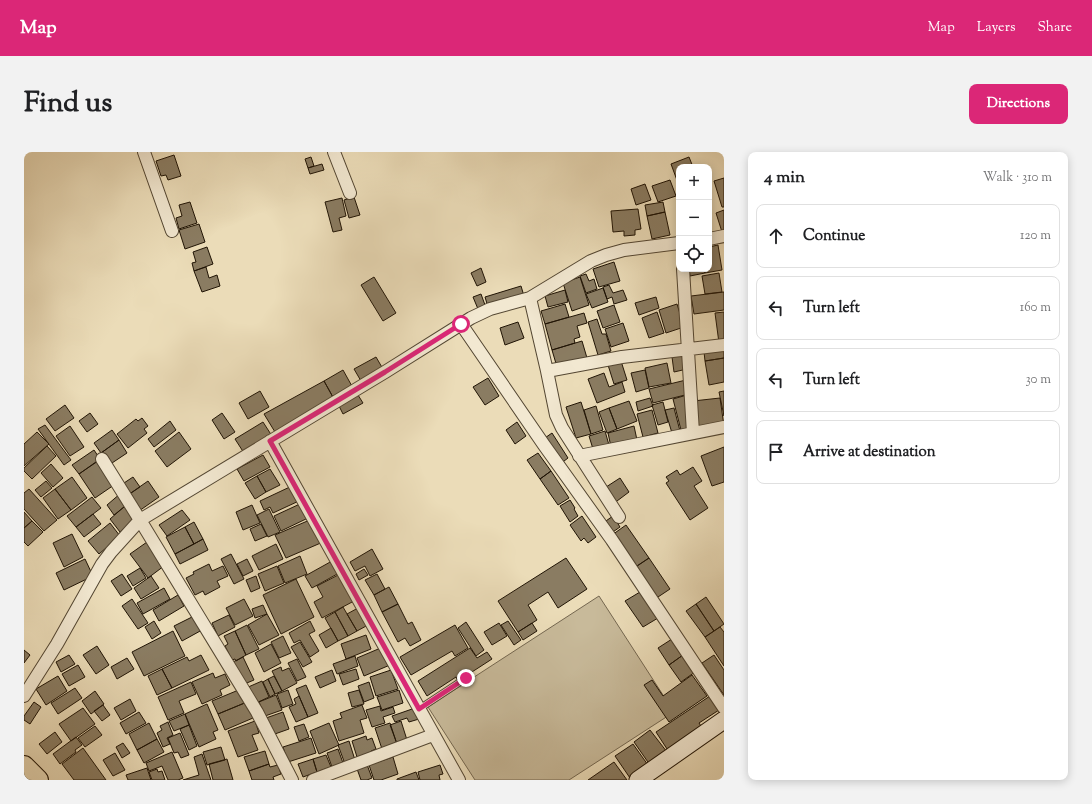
<!DOCTYPE html>
<html lang="en">
<head>
<meta charset="utf-8">
<style>
	body { margin:0; font-family:"Sorts Mill Goudy",serif; background:#f2f2f2; color:#202124 }
	.controls { position:absolute; right:12px; top:12px; display:grid; overflow:hidden; border-radius:8px; box-shadow:0 2px 10px #0003 }
	.controls button { width:36px; height:36px; display:grid; place-items:center; padding:0; border:0; border-bottom:1px solid #e0e0e0; background:#fff; color:#202124; font:20px sans-serif }
	.stop { position:absolute; width:12px; height:12px; margin:-9px; border:3px solid #db2777; border-radius:50%; background:#fff }
	.stop.end { background:#db2777; border-color:#fff; box-shadow:0 1px 4px #0008 }
	.list { margin:0; padding:0; list-style:none }
	h2 { display:flex; justify-content:space-between; align-items:center; height:52px; margin:0; padding:0 16px; font-size:17px }
	h2 small { font-size:13px; font-weight:400; color:#757577 }
	.list li { display:grid; grid-template-columns:26px 1fr auto; gap:12px; align-items:center; box-sizing:border-box; height:64px; margin:0 8px 8px; padding:0 8px; border:1px solid #e0e0e0; border-radius:8px }
	.list b { display:block; font-size:15px; white-space:nowrap }
	.list em { font-size:13px; font-style:normal; color:#757577 }
	.icon { flex:none; width:22px; height:22px; fill:none; stroke:currentColor; stroke-width:2; stroke-linecap:round; stroke-linejoin:round }
	.map { position:relative; flex:none; width:700px; height:628px; overflow:hidden; border-radius:8px }
	header { display:flex; align-items:center; gap:24px; box-sizing:border-box; height:56px; padding:0 20px; background:#db2777; color:#fff }
	header strong { font-size:19px }
	nav { display:flex; gap:22px; margin-inline-start:auto; font-size:14px }
	.intro { display:flex; align-items:center; justify-content:space-between; box-sizing:border-box; height:96px; padding:0 24px }
	h1 { margin:0; font-size:28px }
	.button { padding:10px 18px; border-radius:8px; background:#db2777; color:#fff; font-size:14px; font-weight:700 }
	main { display:flex; gap:24px; padding:0 24px }
	aside { flex:1; background:#fff; border-radius:8px; box-shadow:0 2px 10px #0003 }
	.map>svg:first-child { display:block }
	.green { fill:#c8ba9a; stroke:#746750 }
	.building { fill:#8a7c62; stroke:#201405 }
	.lines { fill:none; stroke-linecap:round; stroke-linejoin:round }
	.service-casing { stroke:#534632; stroke-width:8 }
	.minor-casing { stroke:#534632; stroke-width:14 }
	.secondary-casing { stroke:#201405; stroke-width:19 }
	.trunk-casing { stroke:#201405; stroke-width:22 }
	.service { stroke:#f2e8d1; stroke-width:6 }
	.minor { stroke:#f2e8d1; stroke-width:12 }
	.secondary { stroke:#f2e8d1; stroke-width:17 }
	.trunk { stroke:#ebdcb8; stroke-width:20 }
	.route { stroke:#db2777; stroke-width:5 }
</style>
</head>
<body>
<header>
<strong>Map</strong>
<nav><a>Map</a><a>Layers</a><a>Share</a></nav>
</header>
<div class="intro"><h1>Find us</h1><a class="button">Directions</a></div>
<main>
<div class="map">
<svg width="700" height="628" viewBox="0 0 700 628">
	<rect width="100%" height="100%" fill="#ebdcb8"/>
	<filter id="stains"><feTurbulence type="fractalNoise" baseFrequency=".005" numOctaves="4"/><feColorMatrix values="0 0 0 0 .2 0 0 0 0 .09 0 0 0 0 .02 0 0 0 .5 -.17"/></filter>
	<radialGradient id="worn" r=".72"><stop offset=".6" stop-color="#630" stop-opacity="0"/><stop offset="1" stop-color="#630" stop-opacity=".3"/></radialGradient>
	<path class="green" d="M575 444 650 560 545 628H451L404 555Z"/>
	<path class="building" d="M150 3 157 24 144 28 142 23 137 24 132 9Z
		M287 5 290 14 284 16 281 7Z
		M665 5 669 15H655L654 31 647 12Z
		M298 12 300 18 286 22 284 16Z
		M700 26V55H698L690 29Z
		M646 28 652 44 634 50 628 34Z
		M621 32 627 48 612 53 607 37Z
		M330 45 336 63 325 66 320 48Z
		M318 46 322 64 315 66 318 78 309 80 301 50Z
		M166 50 173 71 155 77 152 66 158 64 155 53Z
		M639 50 641 60 623 64 621 53Z
		M614 57 617 77 611 78V83L600 84V79L589 80 587 59Z
		M700 58V79L698 80 692 61Z
		M641 60 646 83 628 87 623 64Z
		M175 72 181 90 161 97 155 78Z
		M694 93 698 118 681 121 680 117H685V95Z
		M183 95 189 112 170 119 168 111 172 110 169 100Z
		M590 110 596 129 575 135 569 117Z
		M182 115 185 126 193 123 196 134 178 140 170 119Z
		M457 116 462 130 453 134 447 121Z
		M665 117H680L681 121 666 124Z
		M695 121 698 140 681 142 678 124Z
		M562 122 565 129 570 127 573 137 562 141 556 124Z
		M350 125 372 161 359 169 337 133Z
		M556 125 565 153 548 159 539 131Z
		M585 133 589 141 599 138 603 148 590 152 588 145 583 147 579 135Z
		M497 134 500 144 464 155 461 145Z
		M579 136 584 150 568 156 562 142Z
		M541 138 544 150 524 155 521 144Z
		M700 140V158L670 162 667 144Z
		M457 142 461 153 454 157 449 145Z
		M632 145 635 156 615 163 611 151Z
		M541 152 545 165 521 172 517 159Z
		M653 152 660 175 642 181 635 158Z
		M590 153 596 170 579 176 573 159Z
		M633 160 640 181 625 186 618 166Z
		M700 160V190L695 191 691 161Z
		M560 161 563 171 553 174 556 185 550 187 551 191 528 198 521 172Z
		M573 167 578 182H582L587 199 574 203 564 170Z
		M494 170 500 186 481 193 476 176Z
		M599 171 605 189 587 195 581 177Z
		M558 189 563 206 533 215 528 198Z
		M700 196V206L681 209 680 200Z
		M660 203 663 217 650 220 648 205Z
		M352 205 359 217 337 229 330 217Z
		M700 206V230L685 233 681 209Z
		M597 209 603 228 590 232 584 213Z
		M643 211 647 231 625 235 621 216Z
		M319 218 329 236 310 247 300 229Z
		M621 218 625 236 612 240 607 221Z
		M580 221 585 235 598 230 601 240 573 251 564 227Z
		M464 226 475 244 461 253 449 235Z
		M662 228 665 242 629 251 625 237Z
		M300 229 310 247 251 280 240 262Z
		M236 239 245 255 224 267 215 251Z
		M700 239V264L695 240Z
		M334 243 339 251 319 262 315 254Z
		M663 243 667 276 657 278 649 247Z
		M626 246 629 254 614 259 612 250Z
		M696 246 700 274 673 277 669 249Z
		M605 249 613 269 593 277 585 256Z
		M557 250 567 282 552 286 542 255Z
		M639 250 644 270 634 273 628 253Z
		M41 253 50 266 31 279 22 267Z
		M572 254 579 278 567 282 560 258Z
		M585 256 593 277 583 281 575 260Z
		M650 256 656 279 648 281 641 258Z
		M628 258 634 281 619 285 613 262Z
		M66 261 74 272 63 280 55 269Z
		M198 261 211 280 200 287 188 268Z
		M118 266 124 274 120 277 123 281 104 296 93 282 112 267 114 269Z
		M146 269 152 278 130 295 124 287Z
		M239 270 248 284 220 301 211 287Z
		M493 270 502 284 491 292 482 278Z
		M21 273 47 308 40 313 14 277Z
		M46 274 60 295 46 304 32 284Z
		M610 274 613 288 587 295 584 281Z
		M88 278 95 288 77 301 70 291Z
		M581 279 585 293 569 297 565 284Z
		M13 280 25 292 0 314V292Z
		M155 280 167 297 143 315 131 299Z
		M528 281 544 306 535 313 518 288Z
		M95 288 103 301 85 313 77 301Z
		M23 294 32 304 8 327 0 319V316Z
		M700 295V330L688 334 677 304Z
		M70 298 76 307 55 322 48 313Z
		M514 301 527 319 516 327 503 308Z
		M239 303 246 315 220 329 213 317Z
		M74 309 90 333 71 346 55 322Z
		M27 312 39 326 29 335 17 321Z
		M669 315 678 329 670 334 684 356 666 368 642 331 645 329 642 325 653 318 656 323Z
		M246 317 256 333 242 340 233 324Z
		M527 319 545 346 534 353 516 327Z
		M233 324 242 340 231 347 221 331Z
		M48 325 63 346 47 358 31 337Z
		M109 325 116 335 104 343 97 333Z
		M596 326 605 340 589 352 579 337Z
		M22 329 28 336 17 345 11 338Z
		M124 329 135 345 115 359 104 343Z
		M270 333 277 348 249 361 246 355 240 358 236 349Z
		M5 337 33 368 20 379 0 357V341Z
		M31 337 47 358 34 367 19 346Z
		M97 341 105 351 90 363 83 353Z
		M68 345 77 356 52 375 43 364Z
		M546 348 551 356 550 357 554 364 546 370 536 354Z
		M278 351 284 366 257 379 250 364Z
		M228 353 236 371 219 378 212 360Z
		M101 354 112 367 96 380 86 367Z
		M245 357 256 380 244 385 233 363Z
		M158 358 166 368 143 384 135 373Z
		M0 360 8 369 0 376Z
		M69 362 77 372 60 385 52 375Z
		M558 364 572 385 564 391 560 386 557 389 546 373Z
		M589 364 596 375 586 382 579 371Z
		M288 367 299 390 262 406 251 383Z
		M8 369 19 380 4 394 0 390V376Z
		M170 370 179 387 170 392 161 375Z
		M86 371 96 384 75 402 64 389Z
		M237 372 243 384 231 389 226 377Z
		M602 373 625 406 610 416 588 383Z
		M161 375 170 392 151 402 142 385Z
		M48 382 59 405 40 415 29 391Z
		M179 387 184 398 156 412 151 402Z
		M123 390 140 414 124 426 106 402Z
		M252 392 259 407 235 418 228 404Z
		M348 397 359 417 346 424 341 414 331 419 326 410Z
		M207 402 220 427 210 432 197 407Z
		M276 404 283 422 261 431 254 414Z
		M542 406 563 437 534 456 524 440 504 453 513 468 494 480 474 449Z
		M625 406 646 437 631 447 610 416Z
		M61 407 69 424 40 438 32 421Z
		M223 407 229 419 219 424 213 412Z
		M308 409 315 421 288 436 281 424Z
		M185 412 188 419 199 414 204 424 193 429 196 435 181 443 179 439 171 443 162 426 170 422 169 420Z
		M253 414 260 431 241 439 234 422Z
		M116 416 122 426 109 434 103 424Z
		M340 417 344 423 335 428 332 422Z
		M98 422 108 437 97 444 87 429Z
		M316 422 330 449 298 466 290 450 299 445 293 434Z
		M353 422 361 437 350 443 341 428Z
		M127 424 135 436 117 447 110 436Z
		M232 424 236 436 227 440 222 428Z
		M272 427 290 465 257 482 239 443Z
		M365 435 374 452 358 460 350 443Z
		M140 436 146 447 119 462 113 451Z
		M616 440 634 466 619 475 601 449Z
		M154 443 160 454 135 469 129 458Z
		M682 445 700 472 690 479 672 452Z
		M108 447 124 471 114 477 98 454Z
		M220 447 229 464 211 473 202 456Z
		M374 452 384 472 388 470 397 488 386 494 381 486 374 490 358 460Z
		M672 452 690 479 681 485 662 459Z
		M239 453 243 462 231 466 228 457Z
		M319 455 333 479 324 484 311 460Z
		M334 456 344 473 333 479 323 462Z
		M311 460 324 484 314 489 301 466Z
		M243 462 255 483 235 493 224 473Z
		M205 463 211 475 194 484 188 471Z
		M170 464 178 478 158 489 150 474Z
		M130 469 137 481 128 487 121 475Z
		M286 469 291 479 285 482 295 499 286 505 276 488 270 491 265 481Z
		M484 469 497 488 490 493 477 473Z
		M442 470 460 498 452 504 434 476Z
		M475 471 483 484 468 493 460 480Z
		M508 471 513 479 499 488 494 480Z
		M223 473 235 497 222 503 211 479Z
		M431 473 444 496 431 504 428 499 387 523 376 505Z
		M696 475 700 480V514L681 485Z
		M307 476 314 489 302 496 295 483Z
		M149 479 161 504 120 524 108 500Z
		M211 479 222 503 212 509 211 507 208 508 201 494 204 492 200 484Z
		M342 483 347 497 322 507 317 492Z
		M259 484 267 501 255 506 247 490Z
		M648 487 659 503 645 513 634 496Z
		M276 490 288 510 279 515 267 495Z
		M247 492 257 511 240 520 231 501Z
		M73 494 85 513 72 522 59 503Z
		M359 495 366 513 340 524 333 506Z
		M446 496 453 506 463 500 468 507 434 529 432 525 403 544 394 529Z
		M0 498 6 503 0 511Z
		M45 503 51 512 37 520 32 510Z
		M177 503 185 518 148 536 138 517 163 505 165 509Z
		M659 503 671 520 657 530 645 513Z
		M690 503 700 518V543L678 511Z
		M331 504 334 514 313 522 309 512Z
		M219 505 230 528 218 533 207 511Z
		M103 506 110 517 93 527 87 515Z
		M273 507 282 525 273 529 264 511Z
		M54 513 61 525 45 534 38 522Z
		M257 515 258 519 265 516 273 531 258 539 248 519Z
		M138 517 148 536 133 543 124 524Z
		M332 517 335 527 319 533 315 522Z
		M308 518 312 529 296 536 291 525Z
		M367 518 374 537 352 544 346 525Z
		M189 521 191 526 201 522 206 533 196 538 198 543 178 552 168 530Z
		M668 523 683 544 645 570 620 533 628 528 639 544Z
		M34 524 43 539 22 553 12 537Z
		M250 524 258 539 251 542 244 527Z
		M244 527 251 542 246 545 239 530Z
		M238 529 245 545 230 552 222 536Z
		M167 530 172 542 155 549 160 561 144 568 134 545Z
		M345 530 350 546 340 550 334 534Z
		M282 533 294 561 284 565 272 537Z
		M51 536 58 546 34 562 27 551Z
		M217 537 223 550 194 562 188 549Z
		M264 538 269 552 258 556 253 542Z
		M335 538 340 552 328 555 324 541Z
		M375 538 379 551 358 558 353 545Z
		M71 539 80 552 67 562 58 549Z
		M252 543 258 558 241 564 235 550Z
		M275 544 284 565 272 570 265 555 272 552 270 547Z
		M686 544 695 558 675 571 679 577 645 600 632 580Z
		M106 547 112 559 97 568 90 556Z
		M10 550 17 555 6 572 0 568V564Z
		M223 550 229 566 201 578 194 562Z
		M183 552 194 578 189 580 192 587 175 595 161 562Z
		M79 553 86 563 78 569 70 559Z
		M338 553 343 566 336 568 340 581 315 589 309 569 318 566 316 561Z
		M356 554 357 559 369 555 371 561 359 565 361 571 348 575 342 558Z
		M59 556 71 572 47 589 35 572Z
		M391 556 395 567 385 570 383 566 371 570 368 564Z
		M115 560 122 571 102 582 96 571Z
		M259 560 265 577 248 583 242 566Z
		M161 562 165 573 150 579 145 569Z
		M231 569 235 581 228 583 234 598 214 605 204 579Z
		M377 569 383 588 373 592 366 573Z
		M144 570 149 583 143 586 146 592 139 595 133 581 138 578 136 574Z
		M125 571 133 587 113 598 105 582Z
		M305 571 315 593 295 602 286 579Z
		M366 571 373 592 358 597 351 576Z
		M280 572 285 585 275 589 270 575Z
		M165 573 173 594 165 598 156 577Z
		M71 574 78 583 61 595 54 586Z
		M626 578 643 600 626 613 610 590Z
		M31 580 38 590 23 602 15 592Z
		M156 581 165 603 157 606 154 600 150 601 144 586Z
		M342 584 343 588 348 586 352 597 347 599 348 603 333 605 328 589Z
		M52 585 58 593 51 598 52 600 36 612 29 602Z
		M287 586 292 601 264 610 259 595Z
		M133 587 140 600 120 611 113 598Z
		M325 589 331 608 321 612 314 593Z
		M99 591 106 601 98 606 92 595Z
		M609 592 624 613 606 626 591 604Z
		M197 595 201 608 183 613 179 600Z
		M59 596 82 628H50L38 612Z
		M314 597 319 611 308 615 303 601Z
		M241 599 245 612 225 619 220 605Z
		M148 600 159 626 154 628H144L138 614 125 619 122 611Z
		M91 601 101 618 89 624 79 608Z
		M178 602 187 628H159L175 623 170 605Z
		M302 603 307 615 293 620 289 607Z
		M369 605 374 622 357 628H350L345 613Z
		M203 607 209 628H189L185 612Z
		M289 607 293 620 279 625 274 612Z
		M342 610 348 626 343 628H337L332 614Z
		M590 610 603 628H564Z
		M245 612 246 615 254 613 257 622 249 625 250 628H228L225 619Z
		M416 613 419 622 415 623 416 628H396L394 620Z
		M123 616 127 628H104L102 623Z
		M133 617 134 620 138 619 141 628H128L125 620Z
		M392 620 395 628H373V627Z"/>
	<g class="lines">
		<g class="service-casing">
			<path id="service" d="M395 557 442 526"/>
		</g>
		<g class="minor-casing">
			<path id="minor" d="M120 0 148 79
				M310 0 326 41
				M685 87 700 84
				M659 117 669 281
				M506 146 523 219 532 263 538 276 595 365
				M437 172 520 293 588 388 700 556
				M523 219 598 205 700 193
				M246 289 435 628
				M555 304 700 275
				M78 307 116 368 233 560 268 628
				M0 544 33 492 78 412 87 400 116 368 361 220 447 166 466 157 506 146 567 109 582 103 600 98 655 91
				M289 628 409 583"/>
		</g>
		<g class="secondary-casing">
			<path id="secondary" d="M614 628 700 568"/>
		</g>
		<g class="trunk-casing">
			<path id="trunk" d="M0 614 14 628"/>
		</g>
		<use href="#service" class="service"/>
		<use href="#minor" class="minor"/>
		<use href="#secondary" class="secondary"/>
		<use href="#trunk" class="trunk"/>
	</g>
	<g class="lines">
		<path class="route" d="M437 172 361 220 246 289 395 557 442 526"/>
	</g>
	<rect width="100%" height="100%" filter="url(#stains)"/>
	<rect width="100%" height="100%" fill="url(#worn)"/>
</svg>
<div class="controls">
<button>+</button>
<button>−</button>
<button><svg class="icon" aria-label="locate" viewBox="0 0 24 24"><circle cx="12" cy="12" r="6"/><path d="M12 2v4M12 18v4M2 12h4M18 12h4"/></svg></button>
</div>
<div class="stop" style="left:437px;top:172px"></div>
<div class="stop end" style="left:442px;top:526px"></div>
</div>
<aside>
<h2>4 min<small>Walk · 310 m</small></h2>
<ul class="list">
<li><svg class="icon" aria-label="ahead" viewBox="0 0 24 24"><path d="M12 20V5M6 11l6-6 6 6"/></svg><div><b>Continue</b></div><em>120 m</em></li>
<li><svg class="icon" aria-label="left" viewBox="0 0 24 24"><path d="M17 20v-9H6M10 6l-5 5 5 5"/></svg><div><b>Turn left</b></div><em>160 m</em></li>
<li><svg class="icon" aria-label="left" viewBox="0 0 24 24"><path d="M17 20v-9H6M10 6l-5 5 5 5"/></svg><div><b>Turn left</b></div><em>30 m</em></li>
<li><svg class="icon" aria-label="arrive" viewBox="0 0 24 24"><path d="M6 21V4h12l-3 4 3 4H6"/></svg><div><b>Arrive at destination</b></div></li>
</ul>
</aside>
</main>
</body>
</html>
